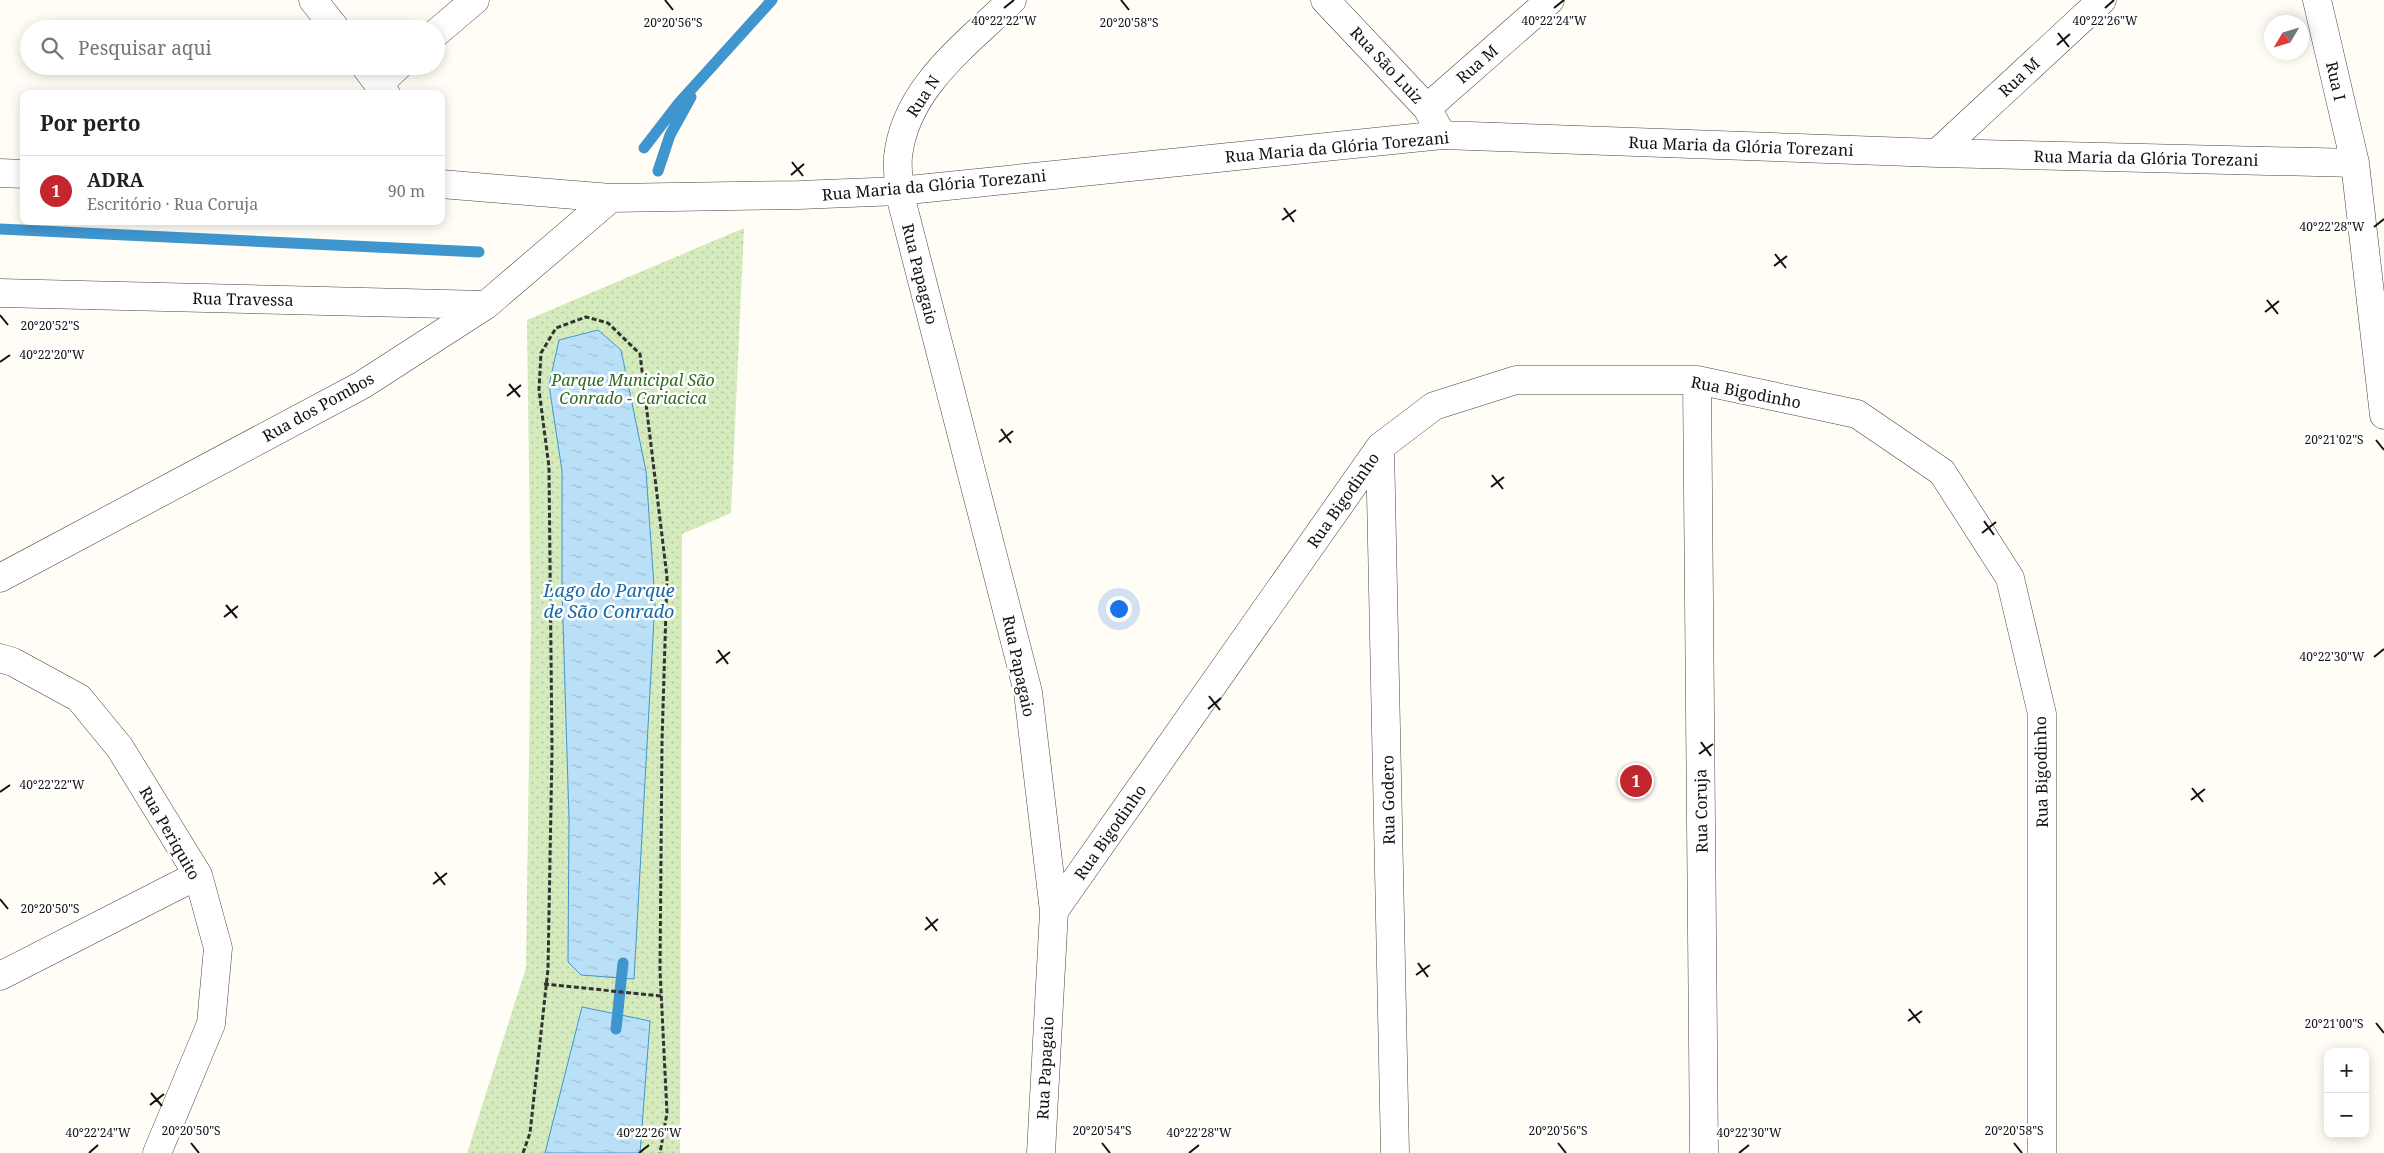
<!DOCTYPE html>
<html lang="pt">
<head>
<meta charset="utf-8">
<style>
	body { margin:0; font-family:"Noto Serif",serif; background:#f2f2f2; color:#202124 }
	.controls { position:absolute; right:15px; bottom:15px; display:grid; overflow:hidden; border-radius:10px; box-shadow:0 2px 12px #0003 }
	.controls button { width:45px; height:45px; display:grid; place-items:center; padding:0; border:0; border-bottom:1px solid #e0e0e0; background:#fff; color:#202124; font:25px sans-serif }
	.compass { position:absolute; left:2264px; top:15px; width:45px; height:45px; border-radius:50%; background:#fff; box-shadow:0 2px 12px #0003; rotate:232deg }
	.you { position:absolute; left:1118px; top:608px; width:18px; height:18px; margin:-12px; border:4px solid #fff; border-radius:50%; background:#1a73e8; box-shadow:0 0 0 8px #1a73e833 }
	.badge { display:grid; place-items:center; width:32px; height:32px; border-radius:50%; background:#c4262e; color:#fff; font-size:16px; font-weight:700 }
	.pin { position:absolute; translate:-50% -50%; border:2px solid #fff; box-shadow:0 1px 5px #0006 }
	.list { margin:0; padding:0; list-style:none }
	h2 { display:flex; justify-content:space-between; align-items:center; height:65px; margin:0; padding:0 20px; font-size:21px }
	h2 small { font-size:16px; font-weight:400; color:#757577 }
	.list li { display:grid; grid-template-columns:32px 1fr auto; gap:15px; align-items:center; box-sizing:border-box; height:70px; padding:0 20px; border-top:1px solid #e0e0e0 }
	.list b { display:block; font-size:19px; white-space:nowrap }
	.list p { margin:0; font-size:16px; white-space:nowrap; color:#757577 }
	.list em { font-size:16px; font-style:normal; color:#757577 }
	.icon { flex:none; width:28px; height:28px; fill:none; stroke:currentColor; stroke-width:2; stroke-linecap:round; stroke-linejoin:round }
	.map { position:relative; flex:none; width:2384px; height:1153px; overflow:hidden }
	.search { position:absolute; background:#fff; box-shadow:0 2px 12px #0003; left:20px; top:20px; width:425px; height:55px; display:flex; align-items:center; gap:12px; box-sizing:border-box; padding:0 18px; border-radius:28px; color:#757577; font-size:19px }
	.panel { position:absolute; background:#fff; box-shadow:0 2px 12px #0003; left:20px; top:90px; width:425px; height:135px; border-radius:10px }
	.map>svg:first-child { display:block }
	.park { fill:url(#park-dots) }
	.water { fill:url(#water-ripples); stroke:#3f96cf }
	.lines { fill:none; stroke-linecap:round; stroke-linejoin:round }
	.stream { stroke:#3f96cf; stroke-width:11 }
	.minor-casing { stroke:#444; stroke-width:29 }
	.path { stroke:#333; stroke-width:3; stroke-dasharray:5 2.5; stroke-linecap:butt }
	.minor { stroke:#fff; stroke-width:28 }
	.ticks { fill:none; stroke:#111; stroke-width:2 }
	.labels { text-anchor:middle; dominant-baseline:central; stroke-width:5; stroke-linejoin:round; paint-order:stroke }
	.street-label { font-size:16px; fill:#111; stroke:#fff }
	.park-label { font-size:16px; font-style:italic; fill:#2f6b1f; stroke:#fff }
	.water-label { font-size:18px; font-style:italic; fill:#1768a6; stroke:#fff }
	.ticks-label { font-size:12px; text-anchor:middle; fill:#111; stroke:#fff; stroke-width:5; stroke-linejoin:round; paint-order:stroke }
</style>
</head>
<body>
<div class="map">
<svg width="2384" height="1153" viewBox="0 0 2384 1153">
	<defs>
		<pattern id="park-dots" width="8" height="8" patternUnits="userSpaceOnUse" patternTransform="scale(1.25)"><rect width="8" height="8" fill="#d5ebbd"/><path d="M2 2h.1M6 6h.1" fill="none" stroke="#b6c8a1" stroke-width="1.8" stroke-linecap="round"/></pattern>
		<pattern id="water-ripples" width="26" height="14" patternUnits="userSpaceOnUse" patternTransform="scale(1.25)"><rect width="26" height="14" fill="#b9e0f7"/><path d="M2 4q2-2 4 0t4 0M15 11q2-2 4 0t4 0" fill="none" stroke="#9ebfd3"/></pattern>
	</defs>
	<rect width="100%" height="100%" fill="#fffdf5"/>
	<path class="park" d="M744 228 731 513 682 534 680 1153H467L526 968 531 615 527 320Z"/>
	<path class="water" d="M598 330 621 350 646 471 655 601 634 979 581 975 568 962 569 819 562 590V471L549 385 559 340Z
		M582 1007 650 1021 640 1153H545Z"/>
	<g class="lines">
		<path class="stream" d="M644 148 678 104 772 0
			M658 171 670 135 691 97
			M0 229 479 252
			M616 1029 623 963"/>
		<g class="minor-casing">
			<path id="minor" d="M313 0 336 29
				M1012 0C967 44 905 88 898 157 897 168 899 180 899 191L1028 692 1054 911 1041 1153
				M1325 0 1427 108 1442 135
				M2317 0 2355 163 2384 415
				M436 33 475 0
				M365 66 386 94
				M379 84 398 66
				M1427 108 1550 0
				M1937 153 2102 0
				M0 173 24 174
				M441 184 611 198 799 195 899 191 1442 135 1937 153 2355 163
				M0 293 486 305
				M1697 380 1704 1153
				M1380 447 1395 1153
				M0 578 362 385 486 305 611 198
				M0 658 13 662 79 698 120 748 198 875 218 948 211 1024 157 1153
				M1054 911 1380 447 1434 406 1516 380H1697L1857 414 1942 472 2010 578 2042 714V1153
				M0 976 198 875"/>
		</g>
		<path class="path" d="M544 984 661 996
			M523 1153 530 1133 548 969 552 750 549 467 539 390 541 353 556 328 586 317 608 323 640 354 667 577 662 741 660 970 667 1113 660 1153"/>
		<use href="#minor" class="minor"/>
	</g>
	<path class="ticks" d="M665 0 673 10M1121 0 1129 10M1004 8 1014 0M1554 8 1564 0M2105 8 2114 0M2058 33 2069 47M2057 45 2070 34M792 162 803 176M791 175 804 164M1284 208 1294 222M1282 220 1296 210M2374 227 2384 219M1775 254 1786 268M1774 266 1787 256M2267 300 2278 314M2265 312 2279 301M0 315 8 325M0 362 10 355M509 384 520 397M507 396 521 385M1001 429 1011 443M2376 440 2384 450M999 442 1013 431M1492 475 1503 489M1491 487 1504 477M1984 521 1994 535M1982 533 1996 522M226 605 237 618M224 617 238 606M718 650 728 664M2374 657 2384 649M716 663 730 652M1209 696 1220 710M1208 709 1221 698M1701 742 1711 756M1699 754 1713 744M2192 788 2203 802M0 792 10 785M2191 800 2205 789M435 872 445 885M433 884 447 873M0 899 8 909M926 917 937 931M925 930 938 919M1418 963 1428 977M1416 975 1430 965M1909 1009 1920 1023M1908 1021 1922 1011M2376 1023 2384 1033M151 1093 162 1106M150 1105 164 1094M191 1143 199 1153M1102 1143 1110 1153M1558 1143 1566 1153M2014 1143 2022 1153M89 1153 98 1145M639 1153 649 1145M1189 1153 1199 1145M1739 1153 1749 1145"/>
	<g class="labels">
		<g class="street-label">
			<text transform="translate(1477 64) rotate(-41)">Rua M</text>
			<text transform="translate(1387 65) rotate(47)">Rua São Luiz</text>
			<text transform="translate(2019 77) rotate(-43)">Rua M</text>
			<text transform="translate(2336 81) rotate(77)">Rua I</text>
			<text transform="translate(923 96) rotate(-57)">Rua N</text>
			<text transform="translate(1741 146) rotate(2)">Rua Maria da Glória Torezani</text>
			<text transform="translate(1337 147) rotate(-5)">Rua Maria da Glória Torezani</text>
			<text transform="translate(2146 158) rotate(1)">Rua Maria da Glória Torezani</text>
			<text transform="translate(934 185) rotate(-5)">Rua Maria da Glória Torezani</text>
			<text transform="translate(920 274) rotate(76)">Rua Papagaio</text>
			<text transform="translate(243 299) rotate(1)">Rua Travessa</text>
			<text transform="translate(1746 392) rotate(11)">Rua Bigodinho</text>
			<text transform="translate(318 407) rotate(-29)">Rua dos Pombos</text>
			<text transform="translate(1343 500) rotate(-55)">Rua Bigodinho</text>
			<text transform="translate(1019 666) rotate(78)">Rua Papagaio</text>
			<text transform="translate(2041 772) rotate(-91)">Rua Bigodinho</text>
			<text transform="translate(1388 800) rotate(-91)">Rua Godero</text>
			<text transform="translate(1701 811) rotate(-91)">Rua Coruja</text>
			<text transform="translate(1110 832) rotate(-55)">Rua Bigodinho</text>
			<text transform="translate(170 833) rotate(60)">Rua Periquito</text>
			<text transform="translate(1045 1068) rotate(-87)">Rua Papagaio</text>
		</g>
		<g class="park-label">
			<text x="633" y="380">Parque Municipal São<tspan x="633" dy="18">Conrado - Cariacica</tspan></text>
		</g>
		<g class="water-label">
			<text x="609" y="590">Lago do Parque<tspan x="609" dy="21">de São Conrado</tspan></text>
		</g>
	</g>
	<g class="ticks-label">
		<text x="1554" y="25">40°22'24"W</text>
		<text x="2105" y="25">40°22'26"W</text>
		<text x="1004" y="25">40°22'22"W</text>
		<text x="673" y="27">20°20'56"S</text>
		<text x="1129" y="27">20°20'58"S</text>
		<text x="2332" y="231">40°22'28"W</text>
		<text x="50" y="330">20°20'52"S</text>
		<text x="52" y="359">40°22'20"W</text>
		<text x="2334" y="444">20°21'02"S</text>
		<text x="2332" y="661">40°22'30"W</text>
		<text x="52" y="789">40°22'22"W</text>
		<text x="50" y="913">20°20'50"S</text>
		<text x="2334" y="1028">20°21'00"S</text>
		<text x="191" y="1135">20°20'50"S</text>
		<text x="1102" y="1135">20°20'54"S</text>
		<text x="1558" y="1135">20°20'56"S</text>
		<text x="2014" y="1135">20°20'58"S</text>
		<text x="98" y="1137">40°22'24"W</text>
		<text x="649" y="1137">40°22'26"W</text>
		<text x="1199" y="1137">40°22'28"W</text>
		<text x="1749" y="1137">40°22'30"W</text>
	</g>
</svg>
<div class="controls">
<button>+</button>
<button>−</button>
</div>
<svg class="compass" viewBox="-18 -18 36 36"><path d="M0-13l5 13h-10z" fill="#e53935"/><path d="M0 13l5-13h-10z" fill="#757577"/></svg>
<div class="you"></div>
<div class="pin badge" style="left:1636px;top:781px">1</div>
<div class="search"><svg class="icon" aria-label="search" viewBox="0 0 24 24"><circle cx="10" cy="10" r="6"/><path d="M15 15l6 6"/></svg>Pesquisar aqui</div>
<section class="panel">
<h2>Por perto<small></small></h2>
<ul class="list">
<li><span class="badge">1</span><div><b>ADRA</b><p>Escritório · Rua Coruja</p></div><em>90 m</em></li>
</ul>
</section>
</div>
</body>
</html>
